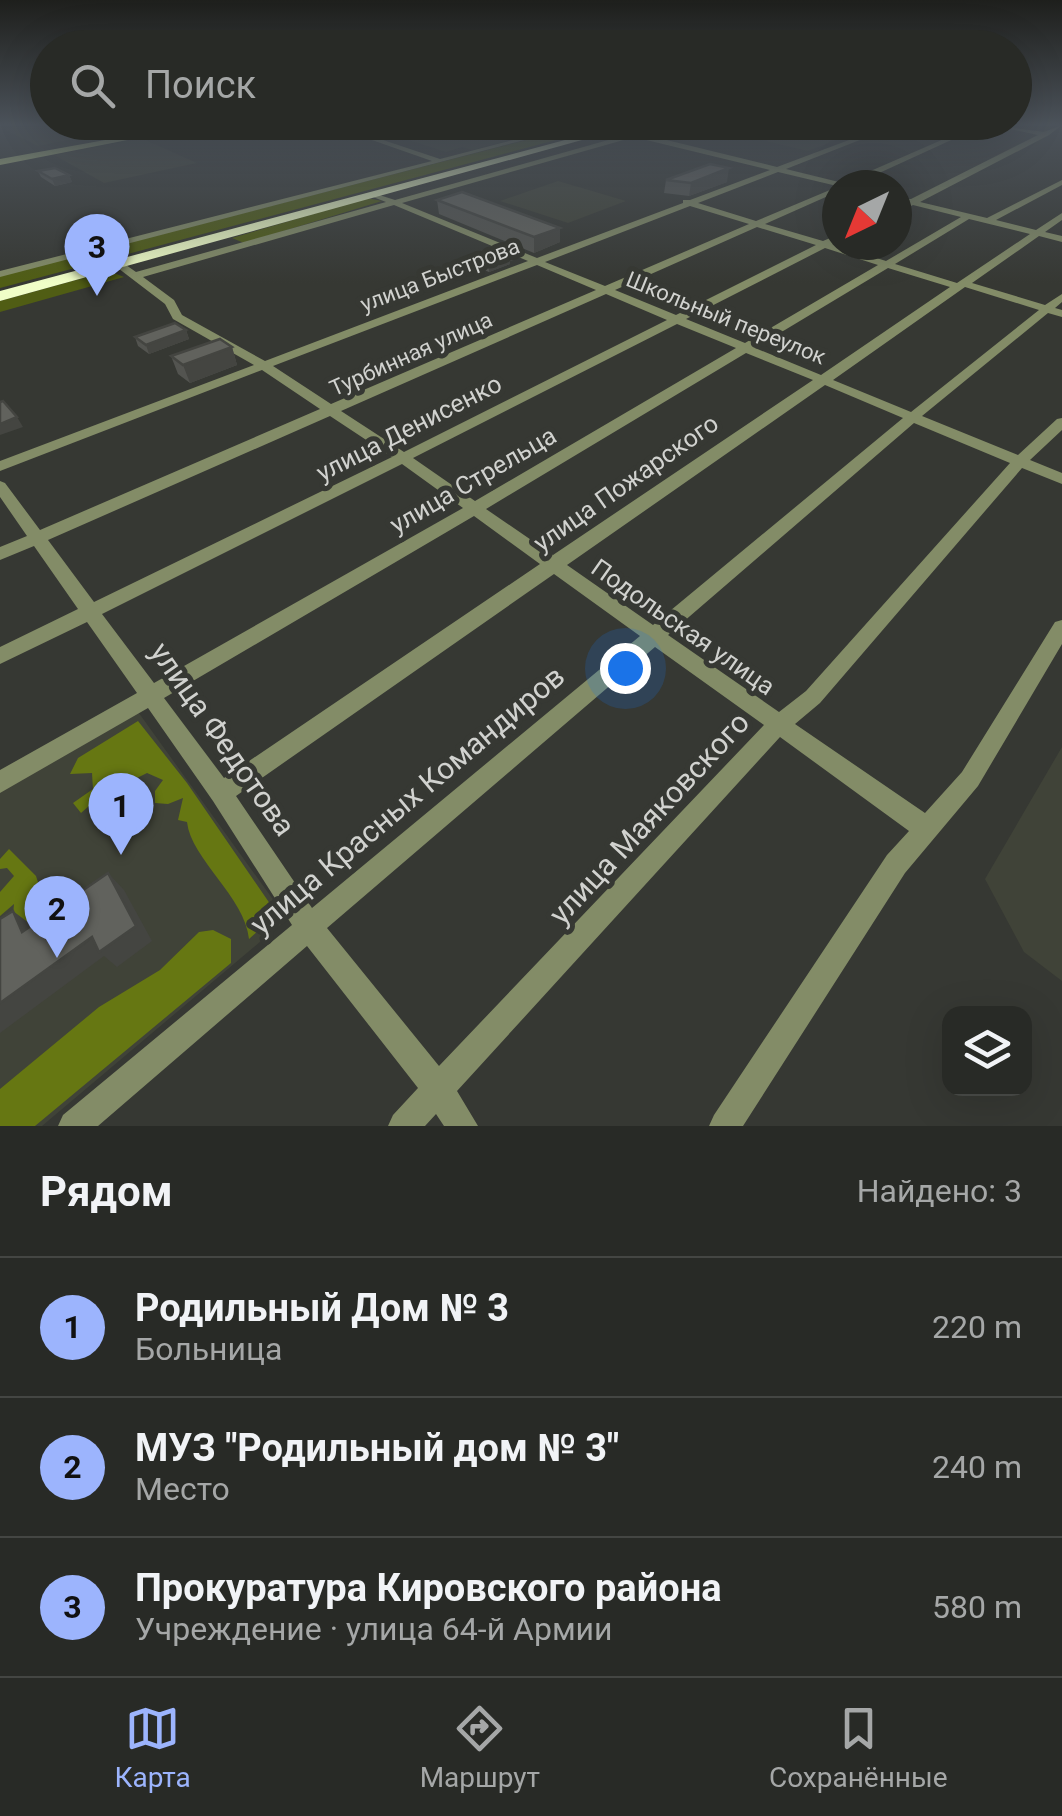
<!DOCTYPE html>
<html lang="ru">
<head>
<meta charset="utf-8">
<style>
	body { margin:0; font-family:Roboto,sans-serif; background:#30322e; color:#f1f3f6 }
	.controls { position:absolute; right:30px; bottom:30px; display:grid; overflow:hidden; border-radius:20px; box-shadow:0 10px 40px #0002 }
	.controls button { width:90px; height:90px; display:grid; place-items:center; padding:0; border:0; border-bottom:2px solid #444643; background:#282a26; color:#f1f3f6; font:50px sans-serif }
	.compass { position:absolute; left:822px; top:170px; width:90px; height:90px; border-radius:50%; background:#282a26; box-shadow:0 10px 40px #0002; rotate:223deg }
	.you { position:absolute; left:625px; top:668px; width:35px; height:35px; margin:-25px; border:8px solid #fff; border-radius:50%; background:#1a73e8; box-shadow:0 0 0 15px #1a73e833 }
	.badge { display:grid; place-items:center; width:65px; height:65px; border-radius:50%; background:#9cb4fd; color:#111; font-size:32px; font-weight:700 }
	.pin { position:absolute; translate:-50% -82px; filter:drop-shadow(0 2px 5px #0008) }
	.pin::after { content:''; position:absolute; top:52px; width:35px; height:30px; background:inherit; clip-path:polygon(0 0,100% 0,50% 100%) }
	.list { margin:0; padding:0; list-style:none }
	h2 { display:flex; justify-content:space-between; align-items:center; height:130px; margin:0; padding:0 40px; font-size:42px }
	h2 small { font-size:32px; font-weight:400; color:#a5a7a7 }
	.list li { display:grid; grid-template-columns:65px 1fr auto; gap:30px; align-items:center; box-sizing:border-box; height:140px; padding:0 40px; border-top:2px solid #444643 }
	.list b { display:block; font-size:38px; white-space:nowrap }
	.list p { margin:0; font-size:32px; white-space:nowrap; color:#a5a7a7 }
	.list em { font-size:32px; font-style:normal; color:#a5a7a7 }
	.icon { flex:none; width:55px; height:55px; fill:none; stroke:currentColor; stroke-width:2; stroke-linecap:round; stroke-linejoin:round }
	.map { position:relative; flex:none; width:1062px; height:1126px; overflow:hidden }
	.search { position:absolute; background:#282a26; box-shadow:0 10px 40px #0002; left:30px; right:30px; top:30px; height:110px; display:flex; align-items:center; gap:25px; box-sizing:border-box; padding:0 35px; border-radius:55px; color:#a5a7a7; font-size:38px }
	.sheet { height:550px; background:#282a26 }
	nav { display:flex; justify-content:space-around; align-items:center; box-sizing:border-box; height:140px; border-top:2px solid #444643; background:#282a26; font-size:28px; color:#a5a7a7 }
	nav a { display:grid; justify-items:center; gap:5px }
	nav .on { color:#9cb4fd }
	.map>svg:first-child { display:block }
	.built { fill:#404338 }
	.green { fill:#505d14 }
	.forest { fill:#667712 }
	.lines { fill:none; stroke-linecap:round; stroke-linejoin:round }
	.minor { fill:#838c67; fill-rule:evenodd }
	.major { fill:#cfe193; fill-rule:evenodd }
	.highway { fill:#f0fec7; fill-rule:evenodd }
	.wall { fill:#535450 }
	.shaded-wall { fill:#444541 }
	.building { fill:#61625d; stroke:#444541; stroke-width:2.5 }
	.labels { text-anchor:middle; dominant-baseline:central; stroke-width:10; stroke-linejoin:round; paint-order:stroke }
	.far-street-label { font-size:22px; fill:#d1d2cf; stroke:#363833 }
	.street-label { font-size:25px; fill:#d1d2cf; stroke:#363833 }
	.near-street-label { font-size:30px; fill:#d1d2cf; stroke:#363833 }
</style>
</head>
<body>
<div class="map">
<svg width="1062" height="1126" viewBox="0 0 1062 1126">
	<rect width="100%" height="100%" fill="#363833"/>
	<path class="built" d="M26 125H97L113 131 38 146 4 129Z
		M444 125H511L528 129 516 133 525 136 472 150 462 147 446 152 396 136Z
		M810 126 852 134 808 151 765 141Z
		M141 138 197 163 104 183 54 155Z
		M558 181 582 188 626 201 568 223 500 201Z
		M136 709 287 919 42 1126H0V791Z
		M1062 747V981L1024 952 985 879Z"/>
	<path class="green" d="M584 125 601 128 0 288V276Z
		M367 198 382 201 244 243 232 238Z
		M109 271 124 277 0 312V301Z"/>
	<path class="forest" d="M138 721 187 783 277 914 249 939C245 897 191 859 187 822L178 820 183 798 168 804 155 803V791L163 780 147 773 99 797 81 813 73 803 93 789 92 773 70 774 78 758Z
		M9 849 36 876 45 904 31 926 13 915 14 904 0 916V892L14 876 7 868 0 869V859Z
		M213 930 231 939V963L35 1126H0V1089L99 1007 160 970 199 932Z"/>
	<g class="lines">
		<path class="minor" d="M329 125H338L440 159 571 125H582L0 277V271L432 161Z
			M592 125 634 133 671 125 642 134 777 167 889 125H898L786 169 843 183 976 125H984L853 185 837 186 778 172 698 203 756 221 837 187V192L765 224 823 241 837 235V242L832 244 886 261 961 217 913 205 897 213V207L904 203V199H911L1038 135 992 125 1044 132 1062 125 1049 135 920 202 987 218 1062 180V185L996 220 1036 230 1062 213V220L1045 232 1062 236V242L1039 236 972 283 1045 305 1062 294V302L1055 308 1062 310V317L1048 313 922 416 1018 455 1057 419 1062 418V430L1030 460 1062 473V484L1022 468 820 703 795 724 925 813 962 772 1055 622 1062 620V644L978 786 905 873 743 1126H709L714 1115 887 855 909 831 780 737 457 1091 478 1126H444L436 1114 425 1126H388L393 1115 418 1088 307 946 98 1126H58L63 1115 292 925 213 801 148 708 0 793V770L137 693 87 622 0 664V647L78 609 34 546 0 560V547L27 536 0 497V481L5 483 40 530 320 409 262 370 0 471V461L254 365 173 319 165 304 110 262V258H116L136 272 386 202 373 197V193L395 200 626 135ZM634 137 770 170 690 200H683V203L537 258 402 203ZM394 205 528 261 265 361 182 315 174 300 143 277ZM690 206 749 224 605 286 545 262ZM969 219 1030 234 957 283 895 264ZM757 227 816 245 676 315 615 290ZM825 248 878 265 745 343 686 319ZM537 265 596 290 331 404 273 366ZM888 268 950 287 821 375 755 348ZM965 287 1039 310 911 412 833 380ZM606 294 667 320 404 452 341 411ZM677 324 736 348 475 501 413 458ZM746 353 813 380 553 555 486 509ZM825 385 903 418 653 625 567 565ZM330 416 392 457 94 602 48 540ZM914 423 1010 463 806 691 779 712 668 635ZM402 464 463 508 154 683 102 614ZM474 516 540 564 224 778 164 698ZM554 574 640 636 312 908 236 796ZM655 647 764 725 439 1066 327 928Z"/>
		<path class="major" d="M188 125H204L0 165V159Z"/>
		<path class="highway" d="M621 125H636L0 301V291Z"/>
	</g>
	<path class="wall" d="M38 171 69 175 72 182 55 186 41 177Z
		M666 180 727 182 689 196 664 193Z
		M437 200 560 228V242L534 253 439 214Z
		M469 260 510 264 489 272 469 264Z
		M186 330 189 339 149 354 138 346 135 337Z
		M232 347 237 365 190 383 178 374 171 356Z"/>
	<path class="shaded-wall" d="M729 168 727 182 689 196 691 183Z
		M69 175 72 182 55 186 52 179Z
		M560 228V242L534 253V237Z
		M510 260V264L489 272V268Z
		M186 330 189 339 149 354 146 345Z
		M232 347 237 365 190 383 183 365Z
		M17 417 23 427 0 435V424Z
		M108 873 124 890 152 941 117 967 104 956 0 1033V1003Z
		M13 911 33 926 22 932Z"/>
	<path class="building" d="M710 164 729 168 691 183 666 180Z
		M55 168 69 175 52 179 38 171Z
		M462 192 560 228 534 237 437 200Z
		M490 252 510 260 489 268 469 260Z
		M175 323 186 330 146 345 135 337Z
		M220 339 232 347 183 365 171 356Z
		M3 401 17 417 0 424V402Z
		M108 873 136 926 99 952 92 937 0 1003V919L13 911 22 932Z"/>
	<linearGradient id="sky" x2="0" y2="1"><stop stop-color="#1e1f1c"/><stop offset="0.44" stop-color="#4c535b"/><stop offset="1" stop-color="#4c535b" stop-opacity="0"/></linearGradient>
	<rect width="1062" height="283" fill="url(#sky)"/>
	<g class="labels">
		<g class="far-street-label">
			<text transform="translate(440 275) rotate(-21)">улица Быстрова</text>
			<text transform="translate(726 318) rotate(22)">Школьный переулок</text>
			<text transform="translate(411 354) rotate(-24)">Турбинная улица</text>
		</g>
		<g class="street-label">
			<text transform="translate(409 428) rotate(-27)">улица Денисенко</text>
			<text transform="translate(473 480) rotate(-30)">улица Стрельца</text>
			<text transform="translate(626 483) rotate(-35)">улица Пожарского</text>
			<text transform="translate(683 627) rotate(35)">Подольская улица</text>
		</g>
		<g class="near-street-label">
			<text transform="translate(223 739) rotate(55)">улица Федотова</text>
			<text transform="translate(407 800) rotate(-40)">улица Красных Командиров</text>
			<text transform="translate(649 818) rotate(-47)">улица Маяковского</text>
		</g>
	</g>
</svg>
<div class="controls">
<button><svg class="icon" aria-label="layers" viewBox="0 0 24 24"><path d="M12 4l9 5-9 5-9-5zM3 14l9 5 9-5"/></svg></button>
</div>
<svg class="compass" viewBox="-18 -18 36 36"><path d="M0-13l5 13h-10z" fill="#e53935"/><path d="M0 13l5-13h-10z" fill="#a5a7a7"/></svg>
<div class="you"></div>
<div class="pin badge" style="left:121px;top:855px">1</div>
<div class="pin badge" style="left:57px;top:958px">2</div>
<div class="pin badge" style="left:97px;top:296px">3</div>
<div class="search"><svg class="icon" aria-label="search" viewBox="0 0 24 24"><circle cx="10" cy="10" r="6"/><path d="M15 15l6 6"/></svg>Поиск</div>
</div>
<section class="sheet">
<h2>Рядом<small>Найдено: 3</small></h2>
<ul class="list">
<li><span class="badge">1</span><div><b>Родильный Дом № 3</b><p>Больница</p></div><em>220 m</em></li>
<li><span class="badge">2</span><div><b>МУЗ &quot;Родильный дом № 3&quot;</b><p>Место</p></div><em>240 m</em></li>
<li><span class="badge">3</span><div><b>Прокуратура Кировского района</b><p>Учреждение · улица 64-й Армии</p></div><em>580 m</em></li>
</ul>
</section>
<nav>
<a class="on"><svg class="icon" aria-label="map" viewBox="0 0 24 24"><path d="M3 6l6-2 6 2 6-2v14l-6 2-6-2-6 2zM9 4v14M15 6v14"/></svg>Карта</a>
<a><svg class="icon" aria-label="directions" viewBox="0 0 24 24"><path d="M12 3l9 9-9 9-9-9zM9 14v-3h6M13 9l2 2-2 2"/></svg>Маршрут</a>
<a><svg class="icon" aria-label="saved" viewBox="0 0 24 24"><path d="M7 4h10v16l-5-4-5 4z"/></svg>Сохранённые</a>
</nav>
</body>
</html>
